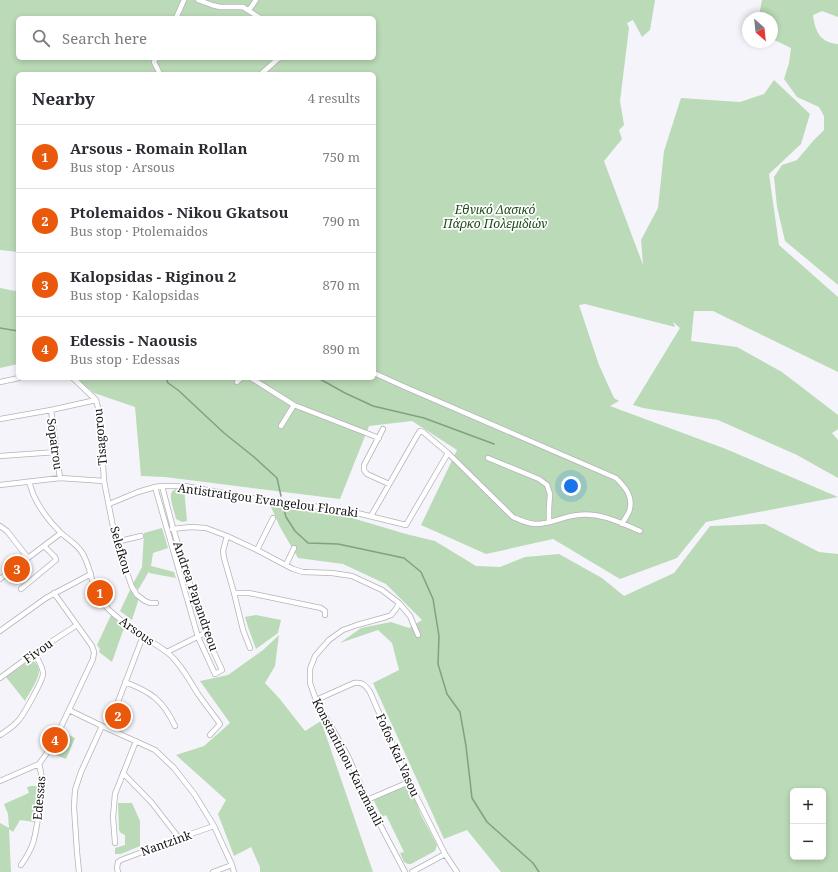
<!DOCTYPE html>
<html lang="en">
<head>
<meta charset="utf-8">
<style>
	body { margin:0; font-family:"Noto Serif",serif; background:#f2f2f3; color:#2b2b33 }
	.controls { position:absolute; right:12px; bottom:12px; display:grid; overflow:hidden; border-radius:6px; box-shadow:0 2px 6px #0003 }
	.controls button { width:36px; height:36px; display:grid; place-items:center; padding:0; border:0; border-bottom:1px solid #e1e1e2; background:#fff; color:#2b2b33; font:20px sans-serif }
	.compass { position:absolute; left:742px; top:12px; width:36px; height:36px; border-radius:50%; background:#fff; box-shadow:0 2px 6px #0003; rotate:153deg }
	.you { position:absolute; left:571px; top:486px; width:14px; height:14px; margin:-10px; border:3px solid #fff; border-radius:50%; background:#1a73e8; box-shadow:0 0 0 6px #1a73e833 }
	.badge { display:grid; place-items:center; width:26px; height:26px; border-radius:50%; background:#ea580c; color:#fff; font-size:13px; font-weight:700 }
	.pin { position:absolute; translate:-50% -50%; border:2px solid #fff; box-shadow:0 1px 4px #0006 }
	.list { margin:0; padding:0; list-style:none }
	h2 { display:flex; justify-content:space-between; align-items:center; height:52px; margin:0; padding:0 16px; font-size:17px }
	h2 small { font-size:13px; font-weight:400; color:#7c7c81 }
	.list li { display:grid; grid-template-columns:26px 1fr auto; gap:12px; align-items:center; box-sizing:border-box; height:64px; padding:0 16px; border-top:1px solid #e1e1e2 }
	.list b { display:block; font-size:15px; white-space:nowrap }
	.list p { margin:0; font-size:13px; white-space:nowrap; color:#7c7c81 }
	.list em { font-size:13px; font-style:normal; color:#7c7c81 }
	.icon { flex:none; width:22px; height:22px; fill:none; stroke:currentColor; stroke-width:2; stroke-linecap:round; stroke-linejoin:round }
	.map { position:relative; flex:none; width:838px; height:872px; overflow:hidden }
	.search { position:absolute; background:#fff; box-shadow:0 2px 6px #0003; left:16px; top:16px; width:360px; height:44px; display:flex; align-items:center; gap:10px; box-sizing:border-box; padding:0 14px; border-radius:6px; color:#7c7c81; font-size:15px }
	.panel { position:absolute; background:#fff; box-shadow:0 2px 6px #0003; left:16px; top:72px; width:360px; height:308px; border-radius:6px }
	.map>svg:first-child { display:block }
	.green { fill:#bbdab7; fill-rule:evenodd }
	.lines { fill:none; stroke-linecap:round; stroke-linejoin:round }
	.stream { stroke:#82a27f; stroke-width:1.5 }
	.street-casing { stroke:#b4b3b9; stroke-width:6 }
	.street { stroke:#fff; stroke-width:4.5 }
	.labels { text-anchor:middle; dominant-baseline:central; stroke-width:3.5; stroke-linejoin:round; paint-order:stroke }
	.park-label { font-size:12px; font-style:italic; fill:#1b4817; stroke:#fff }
	.street-label { font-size:12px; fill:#131315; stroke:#fff }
</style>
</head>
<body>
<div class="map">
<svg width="838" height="872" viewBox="0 0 838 872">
	<rect width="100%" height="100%" fill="#f5f4fa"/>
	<path class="green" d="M0 0H655L650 30 642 37 633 20 627 23 629 28 620 101 624 125 619 130 622 139 604 161 643 265 641 240 658 208 664 151 681 98 740 102 764 94 774 80 810 114 801 144 769 174 779 245 838 297V372L713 311H694L691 341 737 347 782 372 838 415V429L832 433 838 440V478L797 455 718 420 643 408 633 405 680 328 673 322 675 327 585 304 579 305 599 365 614 398 619 401 610 406 726 449 838 497 706 522 677 558 620 579 553 539 486 554 421 525 457 450 412 421 369 426 340 499 165 477 141 476 135 407 94 393 76 378H374V74H18V252L0 250ZM18 18H374V58H18Z
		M762 0H838V17L822 11 813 15C815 31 820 43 838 44V285L785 241 777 207 774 177 782 165 797 160 813 141 824 130V116L819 107 797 97 784 79 789 63 791 48 772 39V18H760L759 15Z
		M18 287V364L0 368V288L15 291Z
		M177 488H184L187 521 182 522 176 519C175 513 170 501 171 495 171 491 174 490 177 488Z
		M271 507 342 515 406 534 435 541 476 566 500 567 525 557 559 554 602 578 624 596 674 573 710 526 765 524 819 552 838 554V872H501L467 830 444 839 373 683 399 670 392 643 378 630 340 643 361 628 391 622 409 628 422 620 386 584 343 564 298 558 280 527ZM793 791H823V857H793Z
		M162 528 168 548 153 553 151 566 174 572 176 578 149 573V571L144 580 138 590 134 585V582L142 567 144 533Z
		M130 590 139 598 132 620 120 611Z
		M111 615 125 625 112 662 99 652 100 649 97 645Z
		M256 615 281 620 278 633 256 649 248 627 245 617Z
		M279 635 275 666 265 683 279 698 305 731 321 721 373 872H260V867L251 847 234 856 218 814 226 800 176 755 204 746 230 723 200 681 228 675 263 650Z
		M29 661H34C36 663 38 666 39 670 40 678 29 693 25 701L6 677Z
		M61 731 75 738 66 759 50 753Z
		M406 784 411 788 421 815 437 845 435 851 411 864H408L404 862 400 853 404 852 386 815 382 817 374 801 376 797Z
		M32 786H38L34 822 20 820 13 832 9 829 11 872H0V823L9 828 8 814 4 804 29 793 27 787Z
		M118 803H132L140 821V846L121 854H115V848L125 845V835L121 833 119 830Z"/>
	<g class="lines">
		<path class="stream" d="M0 328 18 331
			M166 378 168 383 178 390 224 433 254 457 277 478 281 496
			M318 378 345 393 373 406 424 418 494 444
			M283 506 286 517 295 531 308 543 338 544 404 558 421 572 433 599 439 636 438 664 447 694 460 712 466 746 472 798 487 822 533 863 539 872"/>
		<g class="street-casing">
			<path id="street" d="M198 0 212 5 220 7H243L260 18
				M249 10 256 0
				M176 18 184 0
				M156 58 154 62 160 74
				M261 74 279 58
				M374 373 405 387 616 478C626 488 634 497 629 512 627 516 624 520 622 524
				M73 378 96 400 100 415 104 481 116 542 132 587 137 595 145 601 150 603H156
				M251 378 294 405 379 438
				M0 382 19 378
				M237 382 241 378
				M51 410 60 478
				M0 419 51 410 96 400
				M281 426 294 405
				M383 429 364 465V470L367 474 389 484
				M0 456 57 452
				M488 458 539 479 547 485 550 494 549 508V522
				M29 482C31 487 32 492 34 496 40 509 51 523 61 533 68 539 76 544 81 551 92 566 90 586 101 601 111 614 134 630 148 639 154 644 162 648 168 653 181 664 189 680 198 694 205 704 213 714 220 724L210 735
				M0 485 60 478 104 481
				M155 487 198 637 215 674 222 670 205 633 173 528 162 486
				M109 504 138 492 155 487 162 486H185L262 500 299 504 357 513 406 525 448 453
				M371 516 418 434 420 431 423 432 448 453 513 517C520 520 528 524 536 524 551 524 564 516 578 515 600 512 621 523 640 531
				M0 526 7 531 28 558
				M172 529 191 527 206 528 227 536 257 550 293 569 303 572 332 573 352 576 382 590 399 603 410 616 418 635
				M227 536 223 551 224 558 234 593 243 630 250 648
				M116 542 141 536
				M257 550 273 518
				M286 565 294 548
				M0 579 61 533
				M21 589 56 560 55 557 44 546
				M234 593H249L321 608 325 611V615
				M399 603 396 609 391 615 386 617 357 625 343 630 329 640 315 656 310 669V683L316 700 348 756 367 800 405 872
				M0 631 46 598 91 574
				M167 652 205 633
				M0 678 34 653 77 625
				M125 682C151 692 163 700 175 726
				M316 700 354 683C363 682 365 685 370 692L409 782 445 854 457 872
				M69 710 102 726 155 750 174 768 195 795 214 826 232 865 234 872
				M108 728 143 636
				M0 735C6 731 13 727 18 721 23 716 43 680 43 674 43 666 38 660 34 653
				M39 764 52 746 93 659 94 652 92 646 54 593
				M123 773 152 803 179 838
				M0 781 39 764
				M367 800 409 782
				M115 843 113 817 115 794 136 741
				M21 865C26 858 30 851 33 843 36 833 37 823 39 813 41 796 44 780 39 764
				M79 872 77 852 74 807 75 790 81 772 102 726
				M118 872 117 868 118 862 121 860 179 838 214 826
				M213 872 232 865
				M412 872 445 854"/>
		</g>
		<use href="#street" class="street"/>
	</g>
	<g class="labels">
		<g class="park-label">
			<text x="495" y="209">Εθνικό Δασικό<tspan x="495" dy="14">Πάρκο Πολεμιδιών</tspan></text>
		</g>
		<g class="street-label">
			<text transform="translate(100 437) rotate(-95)">Tisagorou</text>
			<text transform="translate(55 444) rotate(82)">Sopatrou</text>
			<text transform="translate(268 500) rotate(8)">Antistratigou Evangelou Floraki</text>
			<text transform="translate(121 550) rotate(74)">Selefkou</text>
			<text transform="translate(196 596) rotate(71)">Andrea Papandreou</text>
			<text transform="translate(137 631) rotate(36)">Arsous</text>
			<text transform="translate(38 651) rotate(-35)">Fivou</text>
			<text transform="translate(398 755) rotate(66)">Fofos Kai Vasou</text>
			<text transform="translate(348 762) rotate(63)">Konstantinou Karamanli</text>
			<text transform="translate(39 798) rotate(-85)">Edessas</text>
			<text transform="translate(166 843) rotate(-20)">Nantzink</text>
		</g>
	</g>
</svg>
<div class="controls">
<button>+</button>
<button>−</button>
</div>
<svg class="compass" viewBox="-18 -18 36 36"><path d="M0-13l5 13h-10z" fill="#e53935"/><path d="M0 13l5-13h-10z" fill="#7c7c81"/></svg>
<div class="you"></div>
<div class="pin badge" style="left:100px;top:593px">1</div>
<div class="pin badge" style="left:118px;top:716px">2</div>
<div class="pin badge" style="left:17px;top:569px">3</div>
<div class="pin badge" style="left:55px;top:740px">4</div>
<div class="search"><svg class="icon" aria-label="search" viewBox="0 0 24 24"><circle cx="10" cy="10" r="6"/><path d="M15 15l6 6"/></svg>Search here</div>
<section class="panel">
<h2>Nearby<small>4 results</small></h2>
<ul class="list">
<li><span class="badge">1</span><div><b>Arsous - Romain Rollan</b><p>Bus stop · Arsous</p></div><em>750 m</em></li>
<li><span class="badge">2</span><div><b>Ptolemaidos - Nikou Gkatsou</b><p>Bus stop · Ptolemaidos</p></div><em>790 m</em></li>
<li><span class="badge">3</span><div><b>Kalopsidas - Riginou 2</b><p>Bus stop · Kalopsidas</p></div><em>870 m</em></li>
<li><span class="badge">4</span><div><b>Edessis - Naousis</b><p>Bus stop · Edessas</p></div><em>890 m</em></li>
</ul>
</section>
</div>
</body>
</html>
